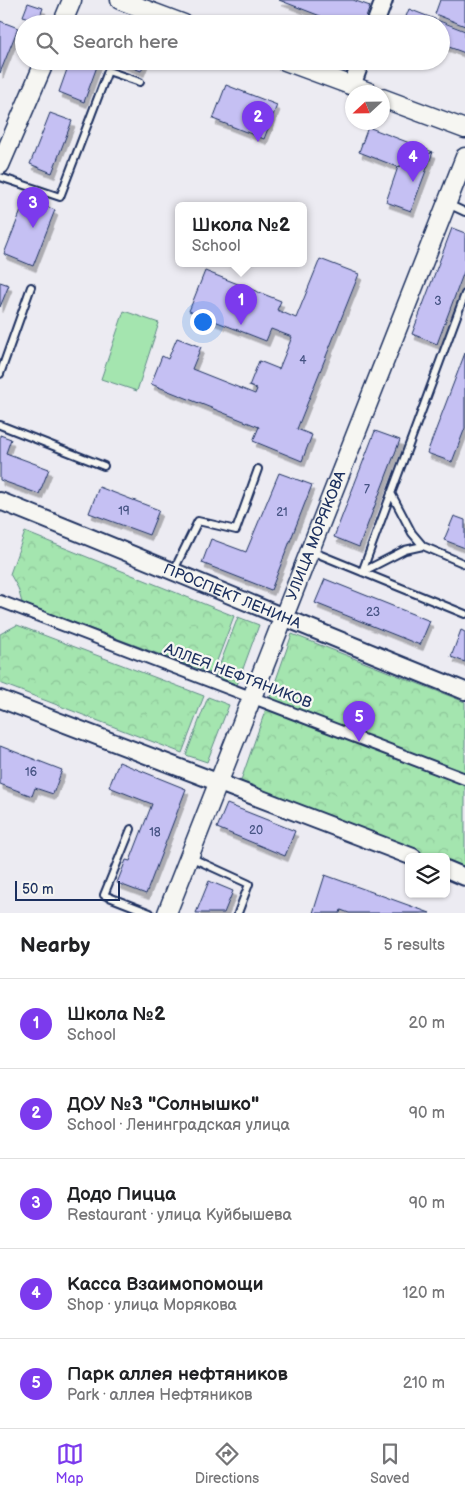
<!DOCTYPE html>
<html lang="en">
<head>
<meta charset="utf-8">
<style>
	body { margin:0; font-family:"Balsamiq Sans",sans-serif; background:#f6f6f6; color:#202124 }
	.controls { position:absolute; right:15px; bottom:15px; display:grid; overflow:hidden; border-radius:8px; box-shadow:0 1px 4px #0004 }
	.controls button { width:45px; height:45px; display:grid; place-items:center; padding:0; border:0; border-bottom:1px solid #e0e0e0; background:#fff; color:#202124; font:25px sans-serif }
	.compass { position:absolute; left:345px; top:85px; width:45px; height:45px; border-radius:50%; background:#fff; box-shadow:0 1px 4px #0004; rotate:248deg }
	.scale { position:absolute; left:15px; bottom:12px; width:105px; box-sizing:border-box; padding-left:5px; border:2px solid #1b2f5e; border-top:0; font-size:14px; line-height:18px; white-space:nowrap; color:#1b2f5e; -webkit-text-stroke:4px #f6f6f2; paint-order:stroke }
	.you { position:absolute; left:202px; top:321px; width:18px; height:18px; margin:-12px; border:4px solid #fff; border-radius:50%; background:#1a73e8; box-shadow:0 0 0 8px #1a73e833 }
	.badge { display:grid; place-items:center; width:32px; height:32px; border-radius:50%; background:#7c3aed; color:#fff; font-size:16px; font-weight:700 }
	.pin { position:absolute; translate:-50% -41px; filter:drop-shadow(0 1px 2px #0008) }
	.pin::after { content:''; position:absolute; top:26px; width:18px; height:15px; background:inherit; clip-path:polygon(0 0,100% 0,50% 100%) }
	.popup { position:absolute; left:175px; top:202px; width:132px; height:65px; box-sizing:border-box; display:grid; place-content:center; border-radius:8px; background:#fff; filter:drop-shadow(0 1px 4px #0005); font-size:16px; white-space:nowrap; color:#757577 }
	.popup b { font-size:19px; color:#202124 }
	.popup::after { content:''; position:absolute; left:50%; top:100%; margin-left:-10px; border:10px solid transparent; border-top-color:#fff }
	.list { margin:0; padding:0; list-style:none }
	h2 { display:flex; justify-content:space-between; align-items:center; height:65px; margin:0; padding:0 20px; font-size:21px }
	h2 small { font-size:16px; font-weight:400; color:#757577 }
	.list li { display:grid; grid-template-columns:32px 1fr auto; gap:15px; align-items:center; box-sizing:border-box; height:90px; padding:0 20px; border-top:1px solid #e0e0e0 }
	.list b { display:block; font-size:19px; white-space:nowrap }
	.list p { margin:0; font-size:16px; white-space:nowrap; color:#757577 }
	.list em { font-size:16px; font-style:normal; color:#757577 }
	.icon { flex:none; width:28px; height:28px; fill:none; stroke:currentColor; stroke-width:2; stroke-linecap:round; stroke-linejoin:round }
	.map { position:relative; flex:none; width:465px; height:913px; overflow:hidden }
	.search { position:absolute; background:#fff; box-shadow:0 1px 4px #0004; left:15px; right:15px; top:15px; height:55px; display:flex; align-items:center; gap:12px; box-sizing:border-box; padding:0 18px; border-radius:28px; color:#757577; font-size:19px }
	.sheet { height:515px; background:#fff }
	nav { display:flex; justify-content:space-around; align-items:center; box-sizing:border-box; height:70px; border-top:1px solid #e0e0e0; background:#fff; font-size:14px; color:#757577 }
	nav a { display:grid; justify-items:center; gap:2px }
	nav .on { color:#7c3aed }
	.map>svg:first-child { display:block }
	.grass { fill:#a4e5af; stroke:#608a86 }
	.park { fill:url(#park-crowns); stroke:#608a86 }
	.building { fill:#c5c0f3; stroke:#1b2f5e; filter:url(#shadow) }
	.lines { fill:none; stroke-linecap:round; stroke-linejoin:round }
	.service-casing { stroke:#1b2f5e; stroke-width:10 }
	.pedestrian-casing { stroke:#1b2f5e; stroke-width:14 }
	.tertiary-casing { stroke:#1b2f5e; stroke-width:20 }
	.secondary-casing { stroke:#1b2f5e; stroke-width:21 }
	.service { stroke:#f6f6f2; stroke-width:6 }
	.pedestrian { stroke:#f6f6f2; stroke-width:10 }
	.tertiary { stroke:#f6f6f2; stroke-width:16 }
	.secondary { stroke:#f6f6f2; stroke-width:18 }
	.labels { text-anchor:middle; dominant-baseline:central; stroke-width:4.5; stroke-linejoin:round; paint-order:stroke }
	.number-label { font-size:12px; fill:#465383 }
	.street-label { font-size:15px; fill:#1b2f5e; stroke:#f6f6f2 }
</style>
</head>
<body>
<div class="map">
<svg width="465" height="913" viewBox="0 0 465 913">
	<defs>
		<pattern id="park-crowns" width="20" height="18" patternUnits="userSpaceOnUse" patternTransform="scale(1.25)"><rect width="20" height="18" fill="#a4e5af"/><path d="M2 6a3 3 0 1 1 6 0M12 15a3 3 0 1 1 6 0" fill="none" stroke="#8dc599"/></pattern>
		<filter id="shadow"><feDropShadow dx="3" dy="5.5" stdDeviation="0" flood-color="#0004"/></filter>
	</defs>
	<rect width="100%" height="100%" fill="#ecebf2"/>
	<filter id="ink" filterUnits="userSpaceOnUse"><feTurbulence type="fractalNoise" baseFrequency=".02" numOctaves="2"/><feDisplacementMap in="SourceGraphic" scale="10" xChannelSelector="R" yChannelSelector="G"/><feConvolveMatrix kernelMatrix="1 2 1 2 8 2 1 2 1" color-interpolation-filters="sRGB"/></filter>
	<g filter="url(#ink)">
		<path class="grass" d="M124 311 159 323 137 391 101 379Z"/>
		<path class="park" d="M25 532 234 616 212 674 22 603 18 588 10 574Z
			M238 617 259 625 237 685 215 677Z
			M17 625 204 696 182 753 0 683V634Z
			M292 634 465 702V872L446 864V857H427L240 783Z
			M208 697 229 705 207 762 186 755Z"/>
		<path class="building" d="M279 0H353L370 6 364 24H341Z
			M440 0H465V26L435 14Z
			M28 3 43 8 38 22 23 16Z
			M409 9 465 31V53L441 44V24H403Z
			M0 21 18 28 0 73Z
			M70 61H99L84 102 59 92Z
			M116 61H145L141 71Z
			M226 85 277 105 264 139 213 119Z
			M50 113 72 121 52 173 30 164Z
			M368 127 433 152 398 167 359 152Z
			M433 152 411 211 386 202 398 167Z
			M26 198 55 210 33 266 4 254Z
			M452 228 465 233V269L437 344 412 334Z
			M320 259 359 274 297 429 312 435 302 461 253 441 259 427 151 384 162 356 168 359 177 338 201 347 192 369 255 394 257 389 249 386 259 361 279 369 292 337 271 329 266 341 189 311 205 271 281 301 277 310 296 318Z
			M0 282 9 285 0 307Z
			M465 353V428L452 462 427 453Z
			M375 431 400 440 359 547 334 537Z
			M0 435 11 439 6 453 49 469 39 494 0 480Z
			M279 473 312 485 271 590 202 563 211 539 246 552Z
			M99 487 159 510 149 535 89 513Z
			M454 516 465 520V548L444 540Z
			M325 579 430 621 420 645 315 603Z
			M461 630 465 632V662L451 657Z
			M0 746 62 770 53 794 35 788 32 796 0 784Z
			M119 762 186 789 146 894 117 883 126 860 130 861 152 804 109 787Z
			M227 804 295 831 285 856 217 828Z
			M325 875 430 913H349L341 910 340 913H313Z
			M209 881 233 891 224 913H196Z"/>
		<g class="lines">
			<g class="service-casing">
				<path id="service" d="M0 177 60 197 108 71 140 82
					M448 204 465 212
					M0 374 31 287
					M0 425 104 466
					M391 493 412 533 423 546
					M311 551 465 614
					M174 570 198 521 236 530 258 469
					M362 572 465 294
					M362 572 405 550 423 546 465 564
					M131 829 104 895 150 913
					M190 857 249 884 238 913"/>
			</g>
			<g class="pedestrian-casing">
				<path id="pedestrian" d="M0 601 465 779"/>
			</g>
			<g class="tertiary-casing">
				<g id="tertiary">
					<path d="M375 24 384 0"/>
					<path d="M352 86 361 61"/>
					<path id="s1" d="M0 501C156 563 309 629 465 691"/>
					<path d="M0 699 413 857"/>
					<path d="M446 869 465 877"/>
				</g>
			</g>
			<g class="secondary-casing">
				<g id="secondary">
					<path d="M120 0 184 24"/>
					<path d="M62 24 72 0"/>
					<path d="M285 61 369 92"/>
					<path d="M382 98 465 129"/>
					<path d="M0 165 45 61"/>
					<path id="s2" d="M167 913 465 157"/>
				</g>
			</g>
			<use href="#service" class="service"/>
			<use href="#pedestrian" class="pedestrian"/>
			<use href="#tertiary" class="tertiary"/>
			<use href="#secondary" class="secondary"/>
		</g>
	</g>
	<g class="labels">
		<g class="number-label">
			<text x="438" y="301">3</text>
			<text x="303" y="360">4</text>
			<text x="367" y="489">7</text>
			<text x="124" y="511">19</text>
			<text x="282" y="512">21</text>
			<text x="373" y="612">23</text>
			<text x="31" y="772">16</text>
			<text x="256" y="830">20</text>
			<text x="155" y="832">18</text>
		</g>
		<g class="street-label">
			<text stroke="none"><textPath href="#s2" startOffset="406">УЛИЦА МОРЯКОВА</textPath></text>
			<text stroke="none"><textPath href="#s1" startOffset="251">ПРОСПЕКТ ЛЕНИНА</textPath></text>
			<text transform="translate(238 676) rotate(21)">АЛЛЕЯ НЕФТЯНИКОВ</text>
		</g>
	</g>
</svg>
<div class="controls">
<button><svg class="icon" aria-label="layers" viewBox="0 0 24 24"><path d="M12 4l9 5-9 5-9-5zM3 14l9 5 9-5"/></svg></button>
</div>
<svg class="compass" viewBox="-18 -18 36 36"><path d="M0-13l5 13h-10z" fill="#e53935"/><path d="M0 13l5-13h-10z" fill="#757577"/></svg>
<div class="scale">50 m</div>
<div class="you"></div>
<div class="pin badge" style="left:241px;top:325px">1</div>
<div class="popup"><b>Школа №2</b>School</div>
<div class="pin badge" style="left:258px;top:142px">2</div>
<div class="pin badge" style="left:33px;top:228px">3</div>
<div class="pin badge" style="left:413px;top:182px">4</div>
<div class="pin badge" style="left:359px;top:742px">5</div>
<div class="search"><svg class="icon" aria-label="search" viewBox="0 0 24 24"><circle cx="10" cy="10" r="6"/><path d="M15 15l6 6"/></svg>Search here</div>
</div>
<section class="sheet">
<h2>Nearby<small>5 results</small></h2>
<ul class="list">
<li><span class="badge">1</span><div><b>Школа №2</b><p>School</p></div><em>20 m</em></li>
<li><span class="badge">2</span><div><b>ДОУ №3 &quot;Солнышко&quot;</b><p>School · Ленинградская улица</p></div><em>90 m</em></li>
<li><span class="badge">3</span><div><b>Додо Пицца</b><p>Restaurant · улица Куйбышева</p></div><em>90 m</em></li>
<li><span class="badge">4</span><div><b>Касса Взаимопомощи</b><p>Shop · улица Морякова</p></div><em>120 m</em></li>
<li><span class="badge">5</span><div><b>Парк аллея нефтяников</b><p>Park · аллея Нефтяников</p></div><em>210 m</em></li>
</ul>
</section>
<nav>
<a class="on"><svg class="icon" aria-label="map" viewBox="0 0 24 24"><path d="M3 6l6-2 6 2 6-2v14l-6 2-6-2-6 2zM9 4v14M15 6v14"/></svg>Map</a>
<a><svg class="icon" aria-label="directions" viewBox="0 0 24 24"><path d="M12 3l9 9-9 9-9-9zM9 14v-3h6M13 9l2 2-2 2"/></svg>Directions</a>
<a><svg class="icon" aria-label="saved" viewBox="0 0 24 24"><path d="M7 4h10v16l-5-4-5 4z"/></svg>Saved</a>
</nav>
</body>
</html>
